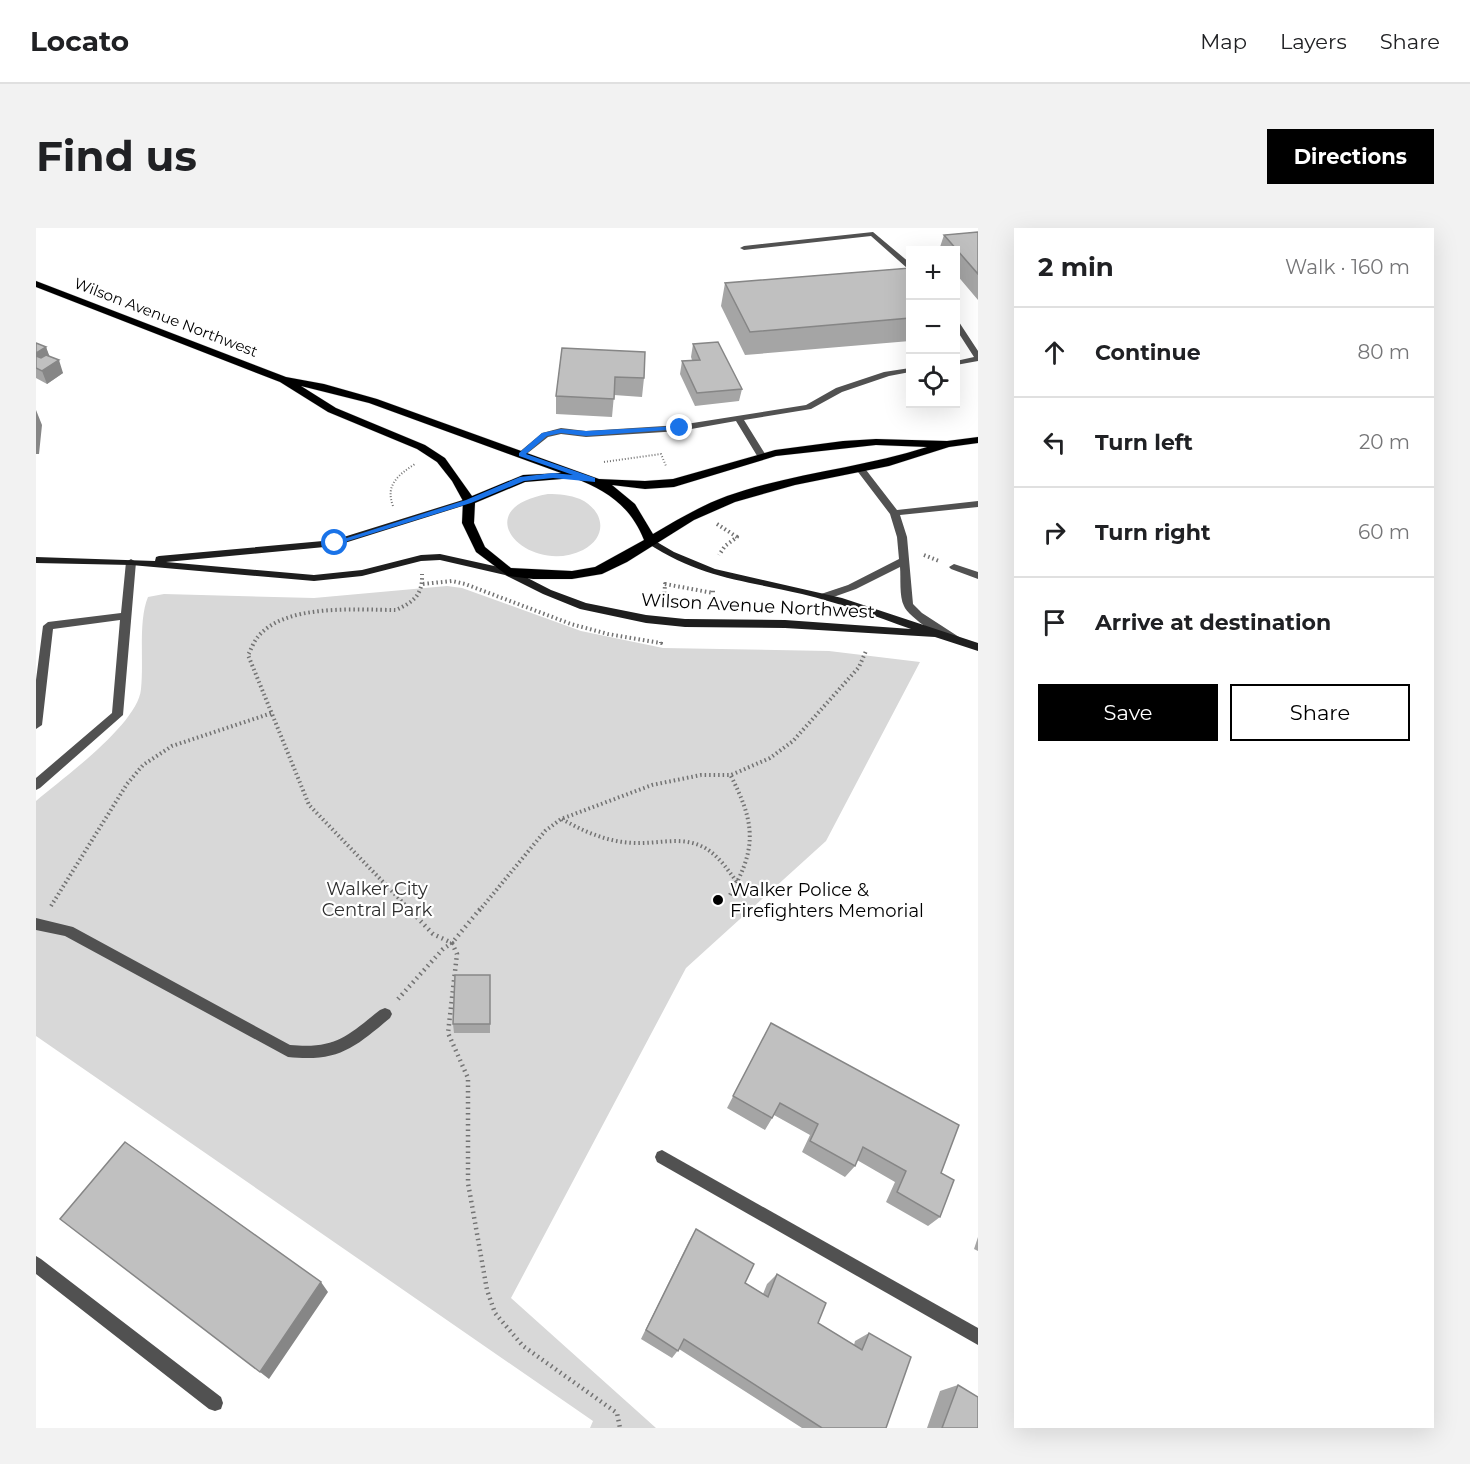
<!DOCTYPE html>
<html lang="en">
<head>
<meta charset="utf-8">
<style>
	body { margin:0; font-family:Montserrat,sans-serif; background:#f2f2f2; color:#202124 }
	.controls { position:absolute; right:18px; top:18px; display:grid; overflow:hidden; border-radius:0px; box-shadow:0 6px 24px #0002 }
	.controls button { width:54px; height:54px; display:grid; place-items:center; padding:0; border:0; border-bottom:2px solid #e0e0e0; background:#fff; color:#202124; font:30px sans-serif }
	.stop { position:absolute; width:18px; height:18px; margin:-14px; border:4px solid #1a73e8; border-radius:50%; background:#fff }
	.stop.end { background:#1a73e8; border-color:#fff; box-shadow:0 2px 6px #0008 }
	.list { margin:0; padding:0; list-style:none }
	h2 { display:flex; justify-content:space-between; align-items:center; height:78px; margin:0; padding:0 24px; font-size:26px }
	h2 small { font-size:20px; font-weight:400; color:#757577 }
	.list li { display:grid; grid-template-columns:39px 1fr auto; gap:18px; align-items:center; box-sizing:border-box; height:90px; padding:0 24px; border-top:2px solid #e0e0e0 }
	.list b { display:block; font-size:22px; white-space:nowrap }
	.list em { font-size:20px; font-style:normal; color:#757577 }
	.actions { display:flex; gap:12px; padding:18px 24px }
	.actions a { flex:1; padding:14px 0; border:2px solid #000; border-radius:0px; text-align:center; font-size:21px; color:#000 }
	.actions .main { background:#000; color:#fff }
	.icon { flex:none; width:33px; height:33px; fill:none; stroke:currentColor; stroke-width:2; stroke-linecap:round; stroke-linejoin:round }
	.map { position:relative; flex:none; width:942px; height:1200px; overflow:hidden; border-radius:0px }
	header { display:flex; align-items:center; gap:36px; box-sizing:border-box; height:84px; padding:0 30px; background:#fff; border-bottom:2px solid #e0e0e0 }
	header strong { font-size:28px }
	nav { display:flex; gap:33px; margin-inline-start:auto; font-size:21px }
	.intro { display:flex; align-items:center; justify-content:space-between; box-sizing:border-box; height:144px; padding:0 36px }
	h1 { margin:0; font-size:42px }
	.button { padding:15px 27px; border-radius:0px; background:#000; color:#fff; font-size:21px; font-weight:700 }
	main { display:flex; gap:36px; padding:0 36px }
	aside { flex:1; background:#fff; border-radius:0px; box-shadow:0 6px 24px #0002 }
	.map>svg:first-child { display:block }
	.green { fill:#d8d8d8 }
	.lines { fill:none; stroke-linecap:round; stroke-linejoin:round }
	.primary-casing { stroke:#dbdbdb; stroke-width:1 }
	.path-far2 { stroke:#737373; stroke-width:2; stroke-dasharray:1 2; stroke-linecap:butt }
	.path-far1 { stroke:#737373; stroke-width:4; stroke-dasharray:1.5 3; stroke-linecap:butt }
	.path { stroke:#737373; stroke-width:4.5; stroke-dasharray:1.5 4; stroke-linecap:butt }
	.service { fill:#515151; fill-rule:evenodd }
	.minor { fill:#515151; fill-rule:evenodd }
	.secondary { fill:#1e1e1e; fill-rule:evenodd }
	.primary { fill:#000; fill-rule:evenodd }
	.wall { fill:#a5a5a5 }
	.shaded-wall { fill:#868686 }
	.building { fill:#c0c0c0; stroke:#868686; stroke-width:1.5 }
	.route { fill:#1a73e8 }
	.poi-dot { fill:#000; stroke:#fff; stroke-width:2 }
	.labels { text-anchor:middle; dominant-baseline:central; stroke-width:4.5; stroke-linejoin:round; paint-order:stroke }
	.far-street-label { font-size:15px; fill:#000; stroke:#fff }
	.street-label { font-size:18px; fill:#000; stroke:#fff }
	.park-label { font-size:18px; fill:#2f2f2f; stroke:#fff }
	.poi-label { font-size:18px; fill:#000; stroke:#fff; text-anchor:start }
</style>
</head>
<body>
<header>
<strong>Locato</strong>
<nav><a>Map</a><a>Layers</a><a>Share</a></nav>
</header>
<div class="intro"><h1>Find us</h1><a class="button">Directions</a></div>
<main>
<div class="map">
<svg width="942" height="1200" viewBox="0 0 942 1200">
	<rect width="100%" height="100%" fill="#fff"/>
	<path class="green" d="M512 266C523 266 534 267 544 271 569 283 572 309 547 322 493 349 427 281 512 266Z
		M411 358 426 360 545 403 627 420 793 423 884 434 790 613 650 740 475 1070 620 1200H554L557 1193 0 808V573C27 550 102 496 105 461 108 433 102 393 112 369L128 366 278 370Z"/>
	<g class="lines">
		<g class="primary-casing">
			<path id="primary" d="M0 53 250 149 288 156 341 171 563 251 609 253 637 251 739 222 807 213 840 211 911 213 942 209V215L913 219 853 238 759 257 699 274 658 292 591 334 566 346 536 351H497L472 348 440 324 426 295 427 273 416 253 401 234 381 221 292 184 244 154 0 59ZM265 158 333 175 525 245 487 247 436 268 409 230 389 217 300 180ZM840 217 891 219C826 240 756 245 691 268 664 278 641 292 617 306L599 276 576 257 609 261 638 259 740 228ZM538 250C571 262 595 279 608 312L559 339 536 343 475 340 449 319 438 295 439 275 489 254Z"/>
		</g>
		<path class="path-far2" d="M568 234 625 226 630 238
			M357 278C349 257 362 247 379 236"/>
		<path class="path-far1" d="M681 296 701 309 689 318 683 327
			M888 327 903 333
			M387 356 416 353 429 356 535 396 572 406 625 415V412
			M628 374 629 356 677 365V360
			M526 591C550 605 577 616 605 615 625 615 646 609 665 618 681 625 691 641 701 654 722 613 715 588 695 548
			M694 667 701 654
			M15 678 91 556 107 537 136 518 236 485
			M375 683 273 577 212 427C215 422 217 415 221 410 247 375 321 382 360 382 378 374 387 366 386 346
			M443 683 509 603 525 591 616 557 665 547H695L734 530 757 513 823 439 830 423"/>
		<path class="path" d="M444 681 416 715 421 726 412 805 432 850V955L451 1062 459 1085 487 1118 581 1185 584 1200
			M362 771 407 721 416 715 397 706 373 681"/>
		<path class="service" d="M837 4 874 35V40H871L835 8 708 22 704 20 708 18Z
			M920 94H923L942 123V133L920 137V133L938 129 920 101Z
			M874 140V144L853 148 806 164 775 181 708 192 731 229 726 232 723 231 700 193 644 203 550 209 525 206 512 209 488 228 485 229 481 226 506 205 525 200 550 203 644 197 770 177 800 160 848 144Z
			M824 237 827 238 861 282 942 273V279L864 287 871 309 877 376 886 385 923 409 924 412 923 415C912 416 872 389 868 378 863 368 865 350 864 339L820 361 789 372 784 368 785 366 812 357 863 331 861 309 854 286 819 240Z
			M95 331 100 334 87 487 4 560 0 562V550L76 485 84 392 17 401 6 497 0 501V452L7 398 12 394 85 385 90 334Z
			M918 336 942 344V351L915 341 913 339Z
			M0 690 37 699 254 817C300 821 310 809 344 782L349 780 354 782 356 786 354 790C317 821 302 834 252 829L29 708 0 702Z
			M0 1028 5 1031 185 1169 187 1175 185 1181 179 1183 173 1181 0 1046Z"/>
		<path class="minor" d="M626 922 942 1100V1117L621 934 619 929 621 924Z"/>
		<path class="secondary" d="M433 270 436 271V275L299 318 130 334 278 347 326 342 385 327 404 326 476 342 515 362 550 375 610 387 649 391 749 392 875 401C839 388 803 375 766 366 706 352 665 350 611 315L609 313 614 310 638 324 679 341 806 370 942 415V423L899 409 749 400 649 399 610 395 544 381 507 366 469 347 404 332 385 333 326 348 278 353 95 337 0 335V329L119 333 120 329 123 328 298 312Z"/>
		<use href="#primary" class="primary"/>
	</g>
	<path class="wall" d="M942 4V72L920 46V22H903L908 7Z
		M874 40V113L709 127 685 78 689 55Z
		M0 115 10 119 13 129 27 145 11 156 0 150Z
		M657 116 706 161 703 173 659 178 644 146 646 133 656 132 655 129Z
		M526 120 608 150 606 169 578 167 576 189 520 186V168Z
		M454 747V805H418L417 796Z
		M735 795 905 945 904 989 892 998 850 974 859 954 821 932 819 938 809 949 766 924 774 907 738 887 729 902 691 880Z
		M660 1001 709 1055 727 1066 731 1056 741 1046 782 1095 818 1117 819 1113 833 1105 850 1200H766L643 1121 636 1130 605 1111 653 1013Z
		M942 1009V1023L938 1021Z
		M922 1157 942 1200H891L904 1163Z"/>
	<path class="shaded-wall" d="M10 119 15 132 0 133V125Z
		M23 132 27 145 11 156 6 143Z
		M0 182 6 197 3 226H0Z
		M285 1054 292 1064 233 1151 224 1144Z"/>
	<path class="building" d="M942 4V46L908 7Z
		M874 40V90L714 104 689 55Z
		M682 114 706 161 661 165 646 133 664 132 657 116Z
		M0 115 10 119 0 125Z
		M526 120 609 124 608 150 579 149 578 171 520 168Z
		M10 127 23 132 6 143 0 140V128L5 130Z
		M419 747H454V796H417Z
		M735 795 923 897 905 945 918 952 904 989 861 964 870 943 827 919 819 938 774 913 782 896 744 875 736 890 697 868Z
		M89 914 285 1054 224 1144 24 991Z
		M660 1001 718 1036 709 1055 732 1069 741 1046 790 1075 782 1095 826 1122 833 1105 875 1129 850 1200H786L648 1111 642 1123 610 1102Z
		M922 1157 942 1169V1200H906Z"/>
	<path class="route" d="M644 198 646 201 550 208 525 205 511 208 490 226 559 250V254L517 250 488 253 435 275 302 316 295 315 430 272 484 249 517 245 537 247 483 228V225L506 205 525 201 550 203Z"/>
	<circle class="poi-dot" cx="682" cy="672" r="6"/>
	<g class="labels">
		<g class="far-street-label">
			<text transform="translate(130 89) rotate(21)">Wilson Avenue Northwest</text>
		</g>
		<g class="street-label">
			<text transform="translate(722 378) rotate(3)">Wilson Avenue Northwest</text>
		</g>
		<g class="park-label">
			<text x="341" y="661">Walker City<tspan x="341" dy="21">Central Park</tspan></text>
		</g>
		<g class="poi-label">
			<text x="694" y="662">Walker Police &amp;<tspan x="694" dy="21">Firefighters Memorial</tspan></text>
		</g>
	</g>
</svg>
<div class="controls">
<button>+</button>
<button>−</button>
<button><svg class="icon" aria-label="locate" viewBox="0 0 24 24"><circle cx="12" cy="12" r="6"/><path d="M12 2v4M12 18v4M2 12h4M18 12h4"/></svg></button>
</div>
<div class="stop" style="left:299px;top:315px"></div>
<div class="stop end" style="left:644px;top:200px"></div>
</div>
<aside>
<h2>2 min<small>Walk · 160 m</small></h2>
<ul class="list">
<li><svg class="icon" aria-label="ahead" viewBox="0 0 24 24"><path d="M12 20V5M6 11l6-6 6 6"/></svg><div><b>Continue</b></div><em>80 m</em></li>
<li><svg class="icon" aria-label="left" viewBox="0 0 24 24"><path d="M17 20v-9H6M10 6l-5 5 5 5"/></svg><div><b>Turn left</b></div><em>20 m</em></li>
<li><svg class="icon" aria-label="right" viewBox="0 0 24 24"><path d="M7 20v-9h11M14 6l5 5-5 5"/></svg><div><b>Turn right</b></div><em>60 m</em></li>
<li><svg class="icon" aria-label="arrive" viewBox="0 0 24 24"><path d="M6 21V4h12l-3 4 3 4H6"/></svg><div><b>Arrive at destination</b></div></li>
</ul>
<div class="actions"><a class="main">Save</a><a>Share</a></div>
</aside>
</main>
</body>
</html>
